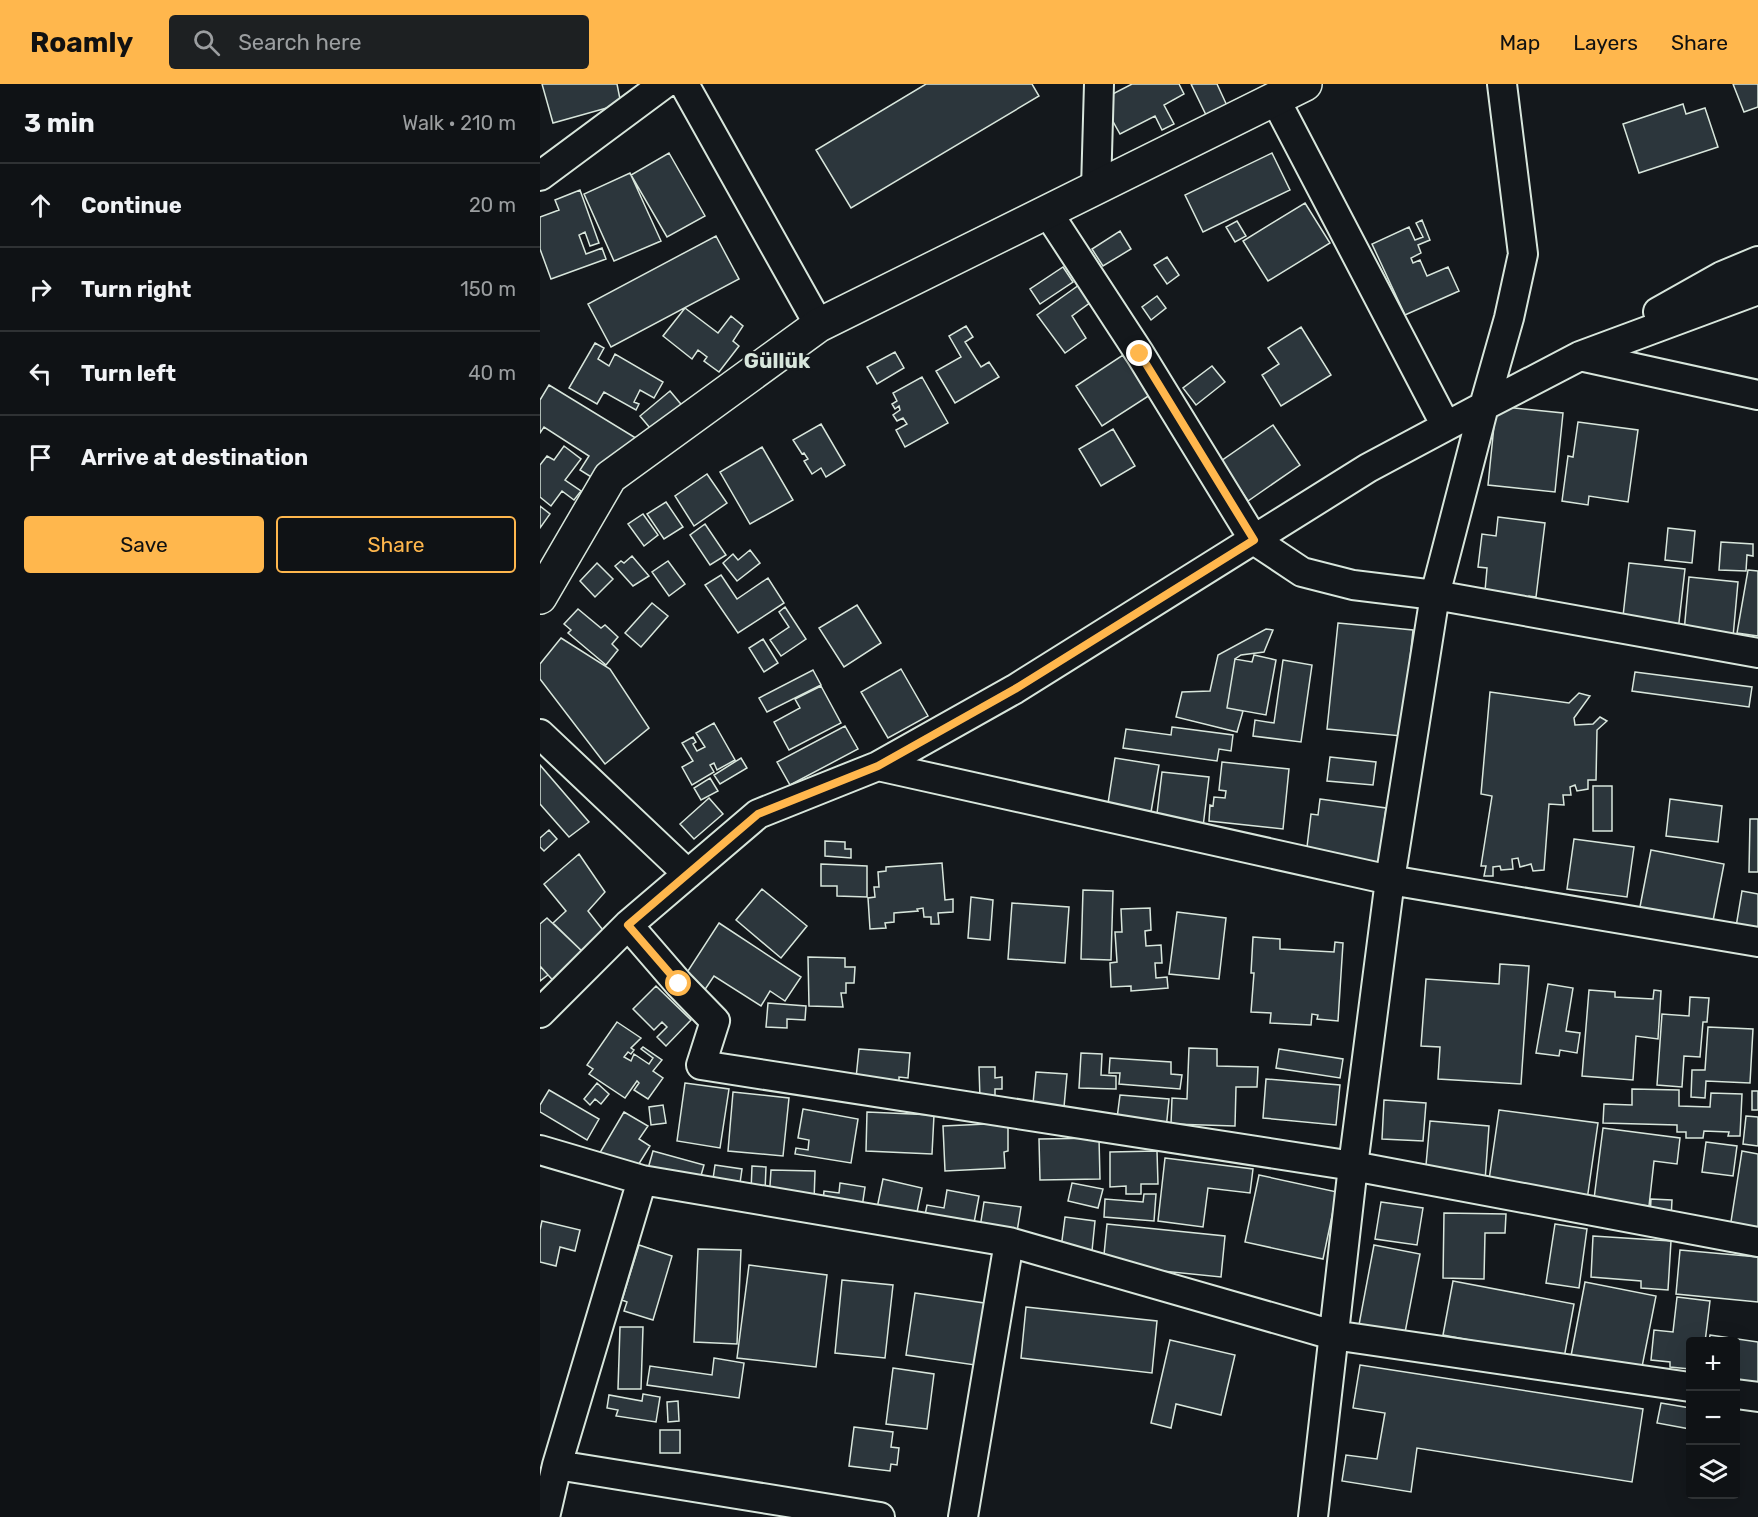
<!DOCTYPE html>
<html lang="en">
<head>
<meta charset="utf-8">
<style>
	body { margin:0; font-family:Rubik,sans-serif; background:#1d2022; color:#f1f3f6 }
	.controls { position:absolute; right:18px; bottom:18px; display:grid; overflow:hidden; border-radius:6px; box-shadow:0 6px 24px #0002 }
	.controls button { width:54px; height:54px; display:grid; place-items:center; padding:0; border:0; border-bottom:2px solid #2f3234; background:#0f1215; color:#f1f3f6; font:30px sans-serif }
	.stop { position:absolute; width:18px; height:18px; margin:-14px; border:4px solid #ffb74d; border-radius:50%; background:#fff }
	.stop.end { background:#ffb74d; border-color:#fff; box-shadow:0 2px 6px #0008 }
	.list { margin:0; padding:0; list-style:none }
	h2 { display:flex; justify-content:space-between; align-items:center; height:78px; margin:0; padding:0 24px; font-size:26px }
	h2 small { font-size:20px; font-weight:400; color:#9b9ea0 }
	.list li { display:grid; grid-template-columns:39px 1fr auto; gap:18px; align-items:center; box-sizing:border-box; height:84px; padding:0 24px; border-top:2px solid #2f3234 }
	.list b { display:block; font-size:22px; white-space:nowrap }
	.list em { font-size:20px; font-style:normal; color:#9b9ea0 }
	.actions { display:flex; gap:12px; padding:18px 24px }
	.actions a { flex:1; padding:14px 0; border:2px solid #ffb74d; border-radius:6px; text-align:center; font-size:21px; color:#ffb74d }
	.actions .main { background:#ffb74d; color:#111 }
	.icon { flex:none; width:33px; height:33px; fill:none; stroke:currentColor; stroke-width:2; stroke-linecap:round; stroke-linejoin:round }
	.map { position:relative; flex:none; width:1218px; height:1433px; overflow:hidden }
	header { display:flex; align-items:center; gap:36px; box-sizing:border-box; height:84px; padding:0 30px; background:#ffb74d; color:#111 }
	header strong { font-size:28px }
	nav { display:flex; gap:33px; margin-inline-start:auto; font-size:21px }
	.search { width:420px; height:54px; background:#1d2022; display:flex; align-items:center; gap:15px; box-sizing:border-box; padding:0 21px; border-radius:6px; color:#9b9ea0; font-size:22px }
	main { display:flex }
	aside { flex:1; background:#0f1215 }
	.map>svg:first-child { display:block }
	.building { fill:#2c363c; stroke:#d8e6dc; stroke-width:1.5 }
	.lines { fill:none; stroke-linecap:round; stroke-linejoin:round }
	.minor-casing { stroke:#d8e6dc; stroke-width:32 }
	.tertiary-casing { stroke:#d8e6dc; stroke-width:36 }
	.minor { stroke:#14181c; stroke-width:28 }
	.tertiary { stroke:#14181c; stroke-width:33 }
	.route { stroke:#ffb74d; stroke-width:8 }
	.labels { text-anchor:middle; dominant-baseline:central; stroke-width:4.5; stroke-linejoin:round; paint-order:stroke }
	.district-label { font-size:21px; font-weight:bold; fill:#d8e6dc; stroke:#14181c }
</style>
</head>
<body>
<header>
<strong>Roamly</strong>
<div class="search"><svg class="icon" aria-label="search" viewBox="0 0 24 24"><circle cx="10" cy="10" r="6"/><path d="M15 15l6 6"/></svg>Search here</div>
<nav><a>Map</a><a>Layers</a><a>Share</a></nav>
</header>
<main>
<aside>
<h2>3 min<small>Walk · 210 m</small></h2>
<ul class="list">
<li><svg class="icon" aria-label="ahead" viewBox="0 0 24 24"><path d="M12 20V5M6 11l6-6 6 6"/></svg><div><b>Continue</b></div><em>20 m</em></li>
<li><svg class="icon" aria-label="right" viewBox="0 0 24 24"><path d="M7 20v-9h11M14 6l5 5-5 5"/></svg><div><b>Turn right</b></div><em>150 m</em></li>
<li><svg class="icon" aria-label="left" viewBox="0 0 24 24"><path d="M17 20v-9H6M10 6l-5 5 5 5"/></svg><div><b>Turn left</b></div><em>40 m</em></li>
<li><svg class="icon" aria-label="arrive" viewBox="0 0 24 24"><path d="M6 21V4h12l-3 4 3 4H6"/></svg><div><b>Arrive at destination</b></div></li>
</ul>
<div class="actions"><a class="main">Save</a><a>Share</a></div>
</aside>
<div class="map">
<svg width="1218" height="1433" viewBox="0 0 1218 1433">
	<rect width="100%" height="100%" fill="#14181c"/>
	<path class="building" d="M2 0H77L81 20 13 39Z
		M386 0H492L499 12 311 124 276 66Z
		M592 0H639L644 10 624 21 634 40 622 46 615 32 580 50 561 16Z
		M651 0H677L689 26 668 35Z
		M1193 0H1218V23L1204 28Z
		M1143 20 1146 30 1165 24 1178 63 1099 89 1083 40Z
		M129 69 165 132 127 153 91 91Z
		M732 69 750 106 663 148 645 111Z
		M90 89 121 157 74 177 44 110Z
		M40 106 59 159 50 162 45 148 39 151 46 170 62 164 66 175 11 195 0 165V133L19 126 15 116Z
		M765 119 790 159 728 197 703 157Z
		M882 136 890 156 878 161 881 169 871 174 873 179 880 176 887 192 908 183 919 207 865 231 832 160 869 143 875 156 883 153 876 139Z
		M697 137 706 152 695 158 686 143Z
		M580 147 591 165 563 182 552 165Z
		M176 152 199 195 71 263 48 220Z
		M627 173 639 191 627 200 614 181Z
		M523 183 533 198 500 220 490 205Z
		M539 201 551 218 532 232 546 254 525 269 497 231Z
		M617 212 626 224 611 236 602 223Z
		M145 224 178 249 191 232 203 242 193 257 199 262 179 288 164 277 167 273 158 266 152 275 123 252Z
		M426 242 433 253 425 258 441 283 449 278 459 293 415 319 396 287 421 273 409 252Z
		M761 243 791 291 741 322 722 291 739 280 728 264Z
		M55 259 64 264 58 275 69 282 75 270 123 298 114 314 100 306 94 318 99 320 96 326 64 308 57 320 29 304Z
		M355 268 364 284 337 300 327 283Z
		M583 271 610 311 562 342 536 302Z
		M672 282 685 298 656 321 643 304Z
		M382 293 408 339 365 363 356 346 367 340 363 334 357 337 353 331 360 326 359 322 355 325 352 320 357 317 353 309Z
		M9 301 99 356 64 401 40 386 49 372 4 343 0 349V316Z
		M130 307 145 325 115 350 100 332Z
		M956 322 1023 329 1015 408 948 401Z
		M1038 338 1098 346 1088 418 1049 412 1048 421 1022 417 1028 372 1033 373Z
		M281 340 305 381 286 393 281 384 272 390 264 377 268 375 264 369 262 370 253 356Z
		M733 341 760 381 708 417 681 377Z
		M573 345 595 382 561 402 539 365Z
		M24 362 41 375 25 396 41 407 34 416 22 407 11 422 0 413V381L7 372 14 376Z
		M222 363 253 416 210 440 180 388Z
		M167 390 187 419 154 442 135 412Z
		M126 418 143 443 124 455 107 430Z
		M0 422 10 430 0 444Z
		M103 430 118 451 104 462 88 440Z
		M958 433 1005 439 996 513 989 512 988 523 945 507 947 484 938 483 942 450 956 452Z
		M165 440 186 471 170 481 150 451Z
		M1128 444 1155 447 1152 479 1125 476Z
		M1181 458 1213 460V472L1207 471 1206 487 1179 486Z
		M210 466 220 479 197 497 183 479 193 470 198 476Z
		M92 472 109 492 93 502 75 482 81 477 84 479Z
		M128 477 145 500 129 512 112 488Z
		M57 479 73 495 55 513 40 497Z
		M1089 479 1145 485 1138 547 1082 541Z
		M1208 486 1218 487V552L1197 549Z
		M181 491 197 515 228 494 244 519 198 549 165 501Z
		M1149 493 1198 498 1193 553 1144 548Z
		M112 519 128 532 101 563 85 549Z
		M317 521 341 559 304 583 279 544Z
		M245 523 266 555 241 572 230 556 249 543 239 528Z
		M38 525 61 544 65 541 78 553 72 560 78 566 66 581 28 549 31 546 24 540Z
		M798 539 873 546 862 652 787 645Z
		M726 545 733 546 724 568 701 571 695 575 687 624 703 627 697 648 636 633 642 608 670 607 678 571Z
		M21 554 70 585 109 644 65 680 0 595V580Z
		M223 555 238 579 224 588 209 564Z
		M714 571 736 576 726 631 687 624 695 575 712 578Z
		M743 576 772 581 761 658 713 652 715 636 734 639Z
		M361 585 388 632 348 654 321 608Z
		M273 586 281 601 227 628 219 614Z
		M1095 588 1212 603 1209 623 1092 607Z
		M281 602 301 639 249 666 234 638 260 624 255 615Z
		M950 608 1029 619 1039 609 1050 612 1034 634 1035 641 1053 640 1060 633 1067 637 1057 646 1056 696H1048V705L1037 707 1035 701 1030 703 1031 711H1023L1024 721 1009 720 1004 786 993 787 991 780 980 783 978 774 972 775 973 785 961 786 960 782 953 783V792H944L946 782H941L952 712 941 710Z
		M174 639 195 676 177 686 174 679 170 681 174 688 152 701 142 683 153 677 142 659 153 653 156 658 153 660 157 667 165 663 156 649Z
		M305 642 318 665 250 701 237 678Z
		M632 643 693 651 691 667 679 665 677 677 583 664 586 645 631 651Z
		M790 673 836 678 833 701 787 697Z
		M201 674 207 684 180 700 174 691Z
		M575 674 619 681 610 734 567 726Z
		M682 678 749 685 743 745 669 737 670 721 673 722 674 713 685 714 686 707 679 706Z
		M0 681 49 738 29 753 0 720Z
		M622 688 669 693 663 743 616 738Z
		M170 694 178 707 161 716 154 704Z
		M1053 702H1072V747H1053Z
		M169 714 183 730 154 755 140 740Z
		M780 715 846 724 838 783 767 763 771 730 778 731Z
		M1130 715 1182 722 1178 758 1126 752Z
		M1210 735H1218V788H1209Z
		M9 746 17 755 4 767 0 763V754Z
		M1034 755 1094 763 1087 813 1027 805Z
		M285 757 305 758V765H311V774L285 772Z
		M1111 766 1184 780 1172 842 1099 828Z
		M39 770 65 808 48 827 66 850 47 872 13 839 26 827 4 800Z
		M402 779 405 816 413 815V828L398 829 399 840H391V833H384L383 824 377 825 378 827 354 829V838L345 839 346 844 330 845 328 814 335 813 334 803H339L338 788 346 787V783Z
		M281 780 327 782V813L297 812V802H281Z
		M222 805 267 842 241 874 196 836Z
		M543 806 573 807 571 876 541 875Z
		M1202 807 1218 810V853L1195 849Z
		M431 813 453 816 450 856 428 854Z
		M472 819 529 823 525 879 468 875Z
		M610 824 611 846 605 847 606 862 621 861 622 879H615L616 894 627 893 628 904 591 907V902L571 903 570 879 577 878 575 848H582L581 825Z
		M637 828 686 834 679 895 629 890Z
		M7 834 47 872 17 901 0 882V840Z
		M179 839 261 893 245 917 230 907 221 922 174 892 164 907 144 893Z
		M713 853 740 855V865L794 868 795 858 803 859 798 937 777 935 778 931 772 930 771 941 730 939 731 929 711 928 714 889H711Z
		M268 873 305 874V883H315L314 899H306V909H301L303 923 269 922Z
		M960 880 989 882 981 1000 898 995 900 963 881 962 886 895 959 900Z
		M0 882 8 891 0 897Z
		M1008 900 1033 904 1026 947 1040 949 1037 969 1020 966 1019 972 996 969Z
		M116 902 151 936 126 962 117 953 127 943 122 938 114 946 93 925Z
		M1049 906 1075 908V913L1113 915 1114 906 1121 907 1118 955 1096 952 1093 996 1042 992Z
		M1150 913 1169 914 1167 938H1163L1160 973 1144 972 1142 1003 1117 1001 1122 930 1149 932Z
		M228 919 266 922 265 936 247 935V944L226 943Z
		M77 938 101 954 91 964 94 966 91 970 88 968 84 973 91 977 94 970 109 980 113 974 101 965 103 963 122 976 113 987 123 994 108 1015 94 1006 99 999 97 997 85 1014 49 990 53 985 47 981Z
		M1168 943 1213 945 1210 999 1166 997 1165 1014 1151 1013 1152 986H1165Z
		M649 964 677 965V982L718 983 717 1003H696L695 1042 631 1040 632 1014 647 1015Z
		M319 965 370 969 368 994 359 993V1000L316 994Z
		M739 965 803 975 800 994 736 984Z
		M541 969 562 970 561 991 576 992V1005L539 1004Z
		M570 974 631 978V990L642 991 640 1005 579 1000 580 989H569Z
		M439 983H455V994L462 993V1005H455V1014L440 1015Z
		M496 988 527 990 524 1023 532 1024V1033L492 1030Z
		M726 995 800 1001 796 1041 723 1034Z
		M57 999 69 1010 61 1020 55 1015 50 1021 44 1015Z
		M145 999 189 1005 180 1064 137 1057Z
		M1092 1005 1139 1006V1022L1170 1023 1171 1009 1202 1010 1200 1052H1188L1189 1048 1164 1047 1163 1054H1146V1048H1137V1041L1063 1039 1064 1020 1092 1021Z
		M9 1006 59 1035 47 1056 0 1028V1021Z
		M1212 1007H1218V1026H1212Z
		M193 1008 249 1014 243 1072 188 1067Z
		M580 1011 629 1015 626 1046 576 1042Z
		M844 1016 886 1019 883 1057 842 1055Z
		M123 1021 126 1039 111 1041 109 1023Z
		M263 1025 318 1035 311 1079 255 1070 256 1064 268 1066 269 1056 258 1054Z
		M959 1026 1058 1039 1047 1116 948 1103Z
		M84 1028 108 1042 99 1055 110 1062 92 1091 58 1072Z
		M327 1028 394 1031 392 1070 326 1067Z
		M1206 1032 1218 1033V1062L1203 1060Z
		M890 1037 949 1042 945 1097 885 1092Z
		M468 1039V1067L464 1068 465 1084 405 1087 403 1042Z
		M1063 1044 1140 1054 1137 1080 1114 1077 1109 1122 1054 1115Z
		M559 1054 560 1095 500 1096 499 1055Z
		M1166 1058 1197 1062 1193 1092 1162 1088Z
		M113 1067 164 1081 158 1102 107 1088Z
		M617 1067 618 1100H601V1110H586V1102L570 1103V1068Z
		M1202 1067 1218 1070V1148L1190 1144Z
		M625 1074 713 1085 710 1109 668 1104 663 1143 618 1137Z
		M175 1081 202 1085 199 1106 172 1102Z
		M212 1082 226 1083 225 1107H211Z
		M231 1086 275 1087 274 1118 229 1117Z
		M719 1091 797 1108 783 1175 705 1158Z
		M343 1095 382 1104 375 1138 336 1129Z
		M300 1099 325 1103 321 1130 283 1117 284 1107 299 1109Z
		M532 1099 563 1105 558 1124 528 1117Z
		M407 1106 439 1112 432 1150 383 1141 387 1121 404 1124Z
		M604 1110H616L614 1137 564 1133 565 1115 603 1118Z
		M1111 1115 1132 1116 1131 1135 1110 1134Z
		M444 1118 481 1123 476 1154 439 1150Z
		M841 1118 883 1124 877 1161 835 1155Z
		M904 1129 966 1130 965 1149H945L944 1195 903 1194Z
		M525 1133 555 1137 551 1177 520 1172Z
		M2 1137 40 1146 35 1167 20 1163 16 1182 0 1178V1146Z
		M567 1140 685 1152 681 1193 563 1181Z
		M1015 1140 1047 1145 1039 1204 1006 1199Z
		M1053 1152 1131 1157 1128 1206 1101 1204V1197L1051 1193Z
		M99 1161 132 1172 113 1236 84 1227 87 1218 82 1216Z
		M834 1161 880 1170 864 1254 818 1246Z
		M158 1165 201 1166 197 1260 154 1258Z
		M1140 1166 1218 1173V1218L1136 1210Z
		M209 1181 287 1191 276 1283 197 1274Z
		M302 1196 353 1201 345 1274 295 1269Z
		M913 1197 1034 1220 1024 1274 903 1251Z
		M1045 1198 1116 1212 1102 1283 1031 1272Z
		M375 1209 444 1219 435 1281 366 1271Z
		M1137 1213 1170 1217 1165 1258H1150V1285L1130 1283V1278L1111 1276 1114 1246 1133 1248Z
		M486 1223 617 1237 612 1289 481 1274Z
		M80 1243H103L101 1305H78Z
		M1170 1251 1218 1258V1310L1196 1307V1258H1169Z
		M630 1256 695 1271 681 1331 636 1320 631 1344 611 1339Z
		M174 1274 204 1279 199 1314 107 1301 110 1282 172 1291Z
		M820 1281 1103 1325 1092 1398 877 1364 871 1408 802 1397 806 1371 837 1375 845 1329 813 1324Z
		M353 1284 394 1290 387 1345 346 1340Z
		M103 1310 120 1313 116 1338 76 1332 78 1326 67 1324 69 1311 102 1317Z
		M138 1317 139 1337 128 1338 127 1318Z
		M1121 1319 1150 1324V1345L1117 1339Z
		M314 1343 353 1348 351 1363 359 1364 357 1381 351 1380 350 1387 309 1382Z
		M120 1346H140V1369H120Z"/>
	<g class="lines">
		<g class="minor-casing">
			<path id="minor" d="M144 0 279 241
				M735 15 906 342
				M0 92 124 0
				M556 105 559 0
				M508 129 600 270 714 456 762 488 813 501 895 511 1218 569
				M1118 228 1182 192 1218 177
				M1040 272 1218 311
				M0 650 148 790
				M338 682 850 796 1218 858
				M88 841 139 900 175 937 161 981 813 1082 1218 1158
				M0 929 88 841 218 730 338 682 475 605 828 384 944 322 1040 272 1218 206
				M0 1066 102 1096 469 1158 793 1251 1150 1303
				M1196 1310 1218 1313
				M17 1381 340 1433
				M5 1433 17 1381 102 1096
				M423 1433 469 1158
				M773 1433 813 1082 850 796 895 511 944 322 969 234 983 170 962 0"/>
		</g>
		<g class="tertiary-casing">
			<path id="tertiary" d="M0 513 70 393 279 241 765 0"/>
		</g>
		<use href="#minor" class="minor"/>
		<use href="#tertiary" class="tertiary"/>
	</g>
	<g class="lines">
		<path class="route" d="M139 900 88 841 218 730 338 682 475 605 714 456 600 270"/>
	</g>
	<g class="labels">
		<g class="district-label">
			<text x="237" y="276">Güllük</text>
		</g>
	</g>
</svg>
<div class="controls">
<button>+</button>
<button>−</button>
<button><svg class="icon" aria-label="layers" viewBox="0 0 24 24"><path d="M12 4l9 5-9 5-9-5zM3 14l9 5 9-5"/></svg></button>
</div>
<div class="stop" style="left:139px;top:900px"></div>
<div class="stop end" style="left:600px;top:270px"></div>
</div>
</main>
</body>
</html>
